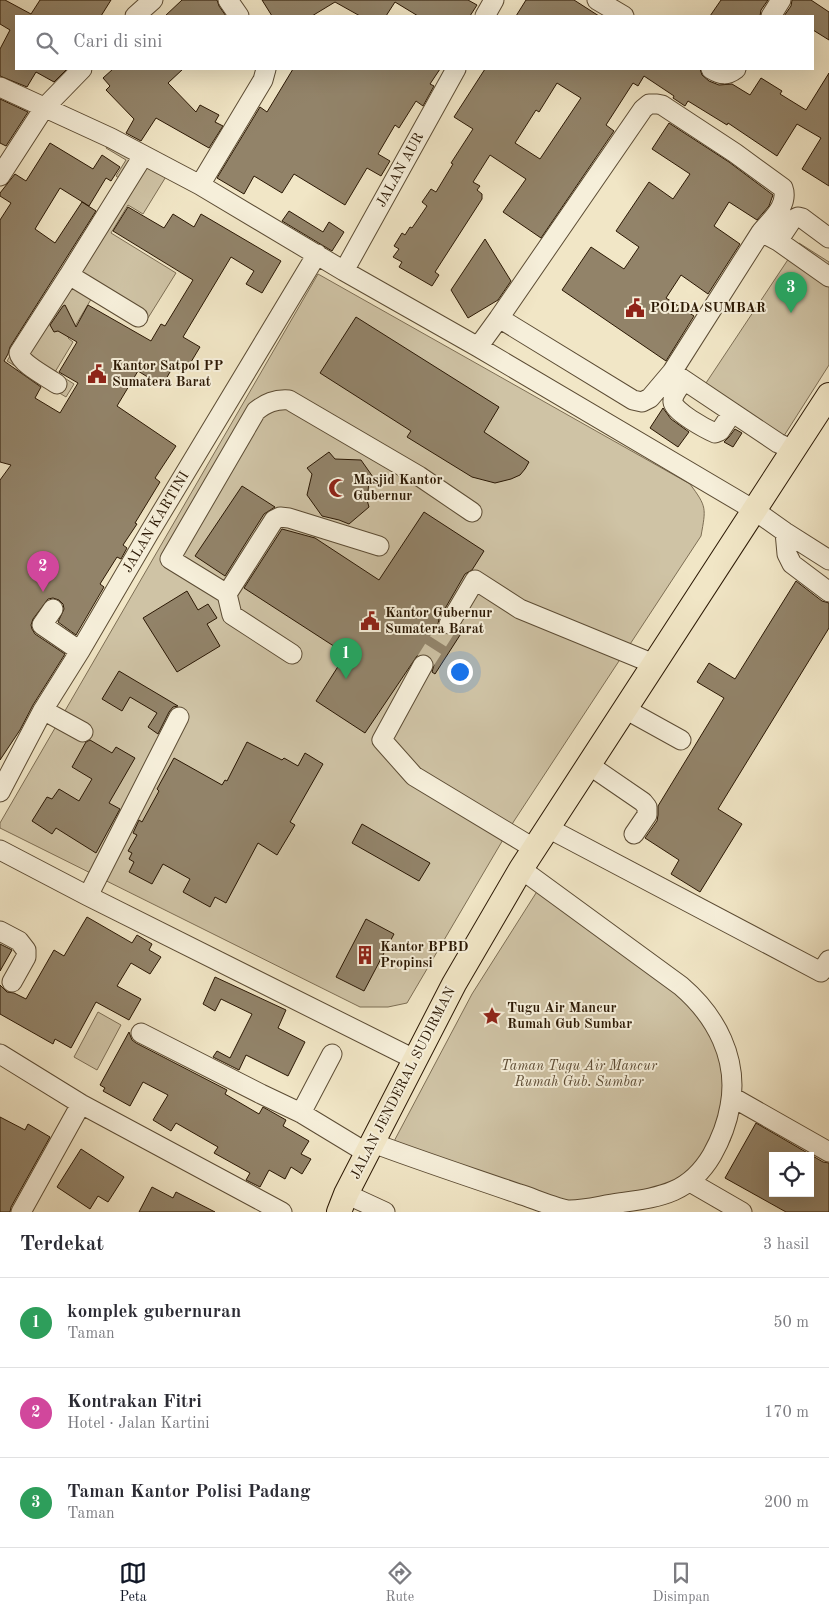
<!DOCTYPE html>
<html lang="id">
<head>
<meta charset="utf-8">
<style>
	body { margin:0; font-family:"Old Standard TT",serif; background:#f7f7f7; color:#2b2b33 }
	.controls { position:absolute; right:15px; bottom:15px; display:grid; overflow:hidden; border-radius:0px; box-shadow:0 5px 20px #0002 }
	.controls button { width:45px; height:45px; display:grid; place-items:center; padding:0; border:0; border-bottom:1px solid #e1e1e2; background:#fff; color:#2b2b33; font:25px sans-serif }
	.you { position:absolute; left:459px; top:671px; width:18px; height:18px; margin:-12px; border:4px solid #fff; border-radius:50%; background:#1a73e8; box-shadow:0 0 0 8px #1a73e833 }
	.badge { display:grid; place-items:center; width:32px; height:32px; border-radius:50%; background:#111827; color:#fff; font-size:16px; font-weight:700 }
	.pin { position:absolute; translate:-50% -41px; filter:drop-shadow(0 1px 2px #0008) }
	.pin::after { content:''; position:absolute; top:26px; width:18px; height:15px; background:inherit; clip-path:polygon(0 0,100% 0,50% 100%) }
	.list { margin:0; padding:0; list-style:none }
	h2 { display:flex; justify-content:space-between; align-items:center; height:65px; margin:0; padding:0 20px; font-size:21px }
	h2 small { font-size:16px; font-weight:400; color:#7c7c81 }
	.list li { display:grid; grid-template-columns:32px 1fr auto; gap:15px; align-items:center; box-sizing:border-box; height:90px; padding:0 20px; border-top:1px solid #e1e1e2 }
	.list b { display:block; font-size:19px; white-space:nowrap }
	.list p { margin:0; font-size:16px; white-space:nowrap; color:#7c7c81 }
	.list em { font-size:16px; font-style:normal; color:#7c7c81 }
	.icon { flex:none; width:28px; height:28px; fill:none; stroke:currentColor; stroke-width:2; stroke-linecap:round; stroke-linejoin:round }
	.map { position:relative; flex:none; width:829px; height:1212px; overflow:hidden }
	.search { position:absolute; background:#fff; box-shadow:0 5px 20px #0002; left:15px; right:15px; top:15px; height:55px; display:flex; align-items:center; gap:12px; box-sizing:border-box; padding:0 18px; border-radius:0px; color:#7c7c81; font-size:19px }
	.sheet { height:335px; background:#fff }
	nav { display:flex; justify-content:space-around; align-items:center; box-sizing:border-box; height:70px; border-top:1px solid #e1e1e2; background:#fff; font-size:14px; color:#7c7c81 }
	nav a { display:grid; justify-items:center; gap:2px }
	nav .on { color:#111827 }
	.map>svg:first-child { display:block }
	.green { fill:#cfc3a5; stroke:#7d6e54 }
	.building { fill:#928369; stroke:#2b1804; fill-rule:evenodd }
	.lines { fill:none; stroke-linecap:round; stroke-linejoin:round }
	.minor-tunnel { stroke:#c9bd9f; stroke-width:19; stroke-dasharray:19 9; stroke-linecap:butt }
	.minor-casing { stroke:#5c4c34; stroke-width:21 }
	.major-casing { stroke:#2b1804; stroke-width:26 }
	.minor { stroke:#f6efda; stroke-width:19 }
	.major { stroke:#f1e6c6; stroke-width:24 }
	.labels { text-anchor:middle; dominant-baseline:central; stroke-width:4; stroke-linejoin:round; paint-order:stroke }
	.street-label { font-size:14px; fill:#2b1804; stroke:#f6efda }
	.poi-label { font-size:14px; font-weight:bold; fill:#2b1804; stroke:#f6efda; text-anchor:start }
	.park-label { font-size:14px; font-style:italic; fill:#5c4b34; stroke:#f6efda }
</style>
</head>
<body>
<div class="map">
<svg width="829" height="1212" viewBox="0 0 829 1212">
	<rect width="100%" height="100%" fill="#f1e6c6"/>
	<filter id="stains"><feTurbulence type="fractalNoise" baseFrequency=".004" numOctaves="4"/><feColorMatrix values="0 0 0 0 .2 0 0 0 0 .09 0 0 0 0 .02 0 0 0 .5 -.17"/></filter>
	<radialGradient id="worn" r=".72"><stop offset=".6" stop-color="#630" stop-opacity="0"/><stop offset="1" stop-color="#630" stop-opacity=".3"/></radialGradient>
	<path class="green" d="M111 140 167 175 143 214 128 205 111 233 176 273 143 326 93 296 68 338 73 342 55 372 74 384 66 397 7 361 119 178 116 176 126 160 106 148Z
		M799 243 829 262V365L782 439 702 389Z
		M318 274 690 484C707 507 706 508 701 536L514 821 407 1003 388 1007H360L0 828V823Z
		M543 882 693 994 741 1098 730 1141 699 1189 578 1212 391 1147 472 994Z
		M98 1012 121 1025 97 1070 74 1057Z"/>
	<path class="building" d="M0 0H5L31 14 40 0H111L101 16H16V69H67L54 82 36 72 27 87 0 76V49L10 30 0 24Z
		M182 0H217L219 6 226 16H165Z
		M262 0H468L477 5 470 16H418L395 2 386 16H360L335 2 312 16H272Z
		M526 0H574L599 16H516Z
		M721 0H768L761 10 760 16H710Z
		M792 0H811L829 12V40L813 30V16H784L791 6Z
		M113 69H183L168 83 196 112 200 105 219 115 215 122 223 126 209 148 156 118 141 141 126 133 134 119 106 90 110 86 103 78Z
		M293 69H440L430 84 434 86 423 106 416 101 399 128 395 125 378 154 390 161 381 176 367 168 345 205 294 174 282 193 254 176 244 194 217 178 260 107 267 112Z
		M485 69H700L702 75 709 81 719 85 732 84 750 95 761 78 782 91 780 94 806 110 829 73V186L802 169 821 138 797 124 777 156 728 123 727 125 688 101 685 106 673 98 674 96 644 76 638 86 633 83 606 125 614 131 541 238 503 212 526 179 490 155 473 182 480 186 477 190 482 194V199L435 272 439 275 432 286 399 267 402 262 393 257 399 249 394 246 402 233 405 235 410 227 412 228 427 206 422 202 431 189 436 192 453 164 451 163 473 129 454 117ZM557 83 581 98 540 159 515 143 536 110 539 112Z
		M0 99 28 112 6 146 0 143Z
		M669 123 729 162 773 195 769 206 757 220 729 202 714 226 740 244 708 294 681 275 666 298 694 316 666 361 562 290 591 247 624 269 639 247 616 231 649 182 673 199 690 174 652 149Z
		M50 143 93 169 102 155 120 167 111 181 106 178 89 206 60 188 35 229 55 243 82 202 96 211 10 347 8 354 4 361 41 387 35 398 60 413 78 383 59 372 77 342 58 331 54 332 50 325 63 306 65 305 76 327 88 305 151 341 161 324 165 326 193 280 113 231 128 207 164 228 173 214 194 227 201 214 281 261 262 293 246 284 254 271 231 257 183 337 200 347 185 372 174 365 162 386 138 371 117 406 176 446 155 478 160 482 135 523 137 524 123 545 127 548 121 559 117 557 100 584 104 587 76 635 58 622 64 609 63 604 59 600 53 598 48 599 33 619 31 625 32 629 35 634 65 654 33 705 20 730 0 760V480L11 465 0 462V220L11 203 0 196V193L15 174 26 181Z
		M289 211 323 232 329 222 344 232 332 251 282 221Z
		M485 239 511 281 498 300 468 318 451 290Z
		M356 317 499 407 484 432 529 462 525 469 520 475 511 479 495 483 472 477 407 437 411 431 320 373Z
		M663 408 671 419 689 432 678 447 650 428Z
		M735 429 742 433 733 447 724 442 729 437Z
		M329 452 335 459 361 460 373 477 369 482 367 500 369 507 349 524 339 520 322 516 307 495 312 474 307 468Z
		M242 486 275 507 264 514 225 576 195 556Z
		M424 512 484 551 472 570 465 574 439 619 438 624 439 629 444 634 449 635 454 634 459 630 462 632 435 674 432 672 434 665 432 659 429 655 423 654 417 656 365 733 316 701 346 654 244 588 282 529 315 538 379 580Z
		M796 581 822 601 829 603V628L718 809 742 824 700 892 671 874 679 860 645 838 657 821 658 815V806L724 698 697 682 709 663 735 679Z
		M187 591 198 610 208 604 217 618 207 624 220 646 177 672 143 618Z
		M119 671 178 706 173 707 169 712 158 734 148 727 157 713 130 697 122 711 102 699Z
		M90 740 112 753 116 747 135 758 109 803 120 809 96 853 56 828 52 834 32 821 47 797 52 799 59 789 79 801 92 779 72 767 86 742Z
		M247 742 282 760 284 758 298 766 305 753 323 764 290 822 295 825 277 855 258 843 226 903 215 897 210 907 183 892 190 879 163 864 152 884 129 872 134 862 129 859 132 853 128 851 137 835 133 833 139 820 142 822 159 791 157 789 174 758 222 785 225 780 227 781Z
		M362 824 430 863 419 881 352 843Z
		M87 917 132 943 137 935 152 944 149 950 161 957 150 974 131 963 117 986 141 999 129 1020 96 1002 71 1048 55 1039 53 1044 0 1014V985L7 992 14 993 26 999 54 950 64 956Z
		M366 919 394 934 364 991 336 977Z
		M0 944 12 950 0 971Z
		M215 977 286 1010 278 1028 305 1042 288 1076 246 1055 239 1070 213 1057 217 1051 230 1058 252 1014 221 999 215 1011 203 1004Z
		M129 1032 132 1040 136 1043 227 1090 225 1094 259 1114 263 1107 286 1120 283 1126 309 1141 301 1154 311 1159 302 1174 291 1167 285 1179 269 1170 260 1187 246 1180 250 1173 214 1153 218 1147 176 1123 171 1131 153 1120 168 1095 143 1082 130 1106 103 1091 105 1088 100 1085Z
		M0 1117 25 1130 28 1124 50 1137 11 1207 10 1212H0Z
		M756 1123 823 1162 829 1163V1212H786L725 1178ZM773 1156H810V1193H773Z
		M81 1149 124 1177 108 1202 98 1196 90 1209 57 1187Z
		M152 1187 173 1198 176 1192 215 1212H139Z"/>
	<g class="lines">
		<path class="minor-tunnel" d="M423 665 449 624"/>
		<g class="minor-casing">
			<path id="minor" d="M228 0 239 16
				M597 0 624 16
				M135 16 153 0
				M485 16 494 0
				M771 16 781 0
				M711 69C721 75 727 76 736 69
				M0 87 111 138 200 185 344 271 478 347 754 510 785 532 829 560
				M0 176 44 108 82 69
				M200 185 263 80 266 69
				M761 232C771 220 789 205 783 188L735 153 662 105 657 104H649L643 109 499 318 633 400 642 402 650 398 672 372 761 232 778 241 829 277
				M778 241 792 220 798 217 802 218 829 238
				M344 271 456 69
				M138 317 69 275 143 156
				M478 347 499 318
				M672 372 778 443 793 450
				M684 380C681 385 672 395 673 402 674 412 706 429 715 433L720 431 732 413
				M57 384C47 377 21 364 19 353L69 275
				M785 532 787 554 792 564 829 592
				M227 594 274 520 280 517 289 518 379 546
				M53 609 42 625 80 651
				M449 624 475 580 520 609 654 664
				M292 654 232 615 227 594 170 559 256 411C266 403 275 399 289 400L419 476 472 512
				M423 665 382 740 414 776 535 849
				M625 709 681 740
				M43 710 83 732
				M589 765 643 802 647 807V815L634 834
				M0 792 43 710 80 651 149 533 317 254
				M548 828 821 972 829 960
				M0 850 88 896 414 1059
				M88 896 179 717
				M0 931 19 941 26 950V957L12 982
				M141 1033 261 1094 301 1113 367 1153
				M0 1054 81 1104 282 1212
				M732 1097 829 1152
				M301 1113 332 1054
				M373 1143C421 1161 470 1177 519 1194 530 1197 560 1210 570 1210 586 1210 603 1205 619 1203 660 1197 689 1194 712 1155 721 1139 727 1124 730 1106 739 1059 716 1016 681 986L521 869
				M690 1182 742 1212
				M346 1194 385 1212
				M21 1212 81 1104"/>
		</g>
		<g class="major-casing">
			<path id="major" d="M339 1212 346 1194 454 984 521 869 829 395"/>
		</g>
		<use href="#minor" class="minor"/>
		<use href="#major" class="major"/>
	</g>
	<defs>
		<g id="civic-bare" transform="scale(1.5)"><path d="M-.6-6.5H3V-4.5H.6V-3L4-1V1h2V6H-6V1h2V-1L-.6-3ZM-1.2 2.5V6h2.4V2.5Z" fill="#8f2418" stroke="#f6efda" stroke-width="2.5" paint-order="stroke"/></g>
		<g id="mosque-bare" transform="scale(1.5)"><path d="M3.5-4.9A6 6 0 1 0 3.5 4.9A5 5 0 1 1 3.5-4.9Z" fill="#8f2418" stroke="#f6efda" stroke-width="2.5" paint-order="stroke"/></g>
		<g id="building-bare" transform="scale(1.5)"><path d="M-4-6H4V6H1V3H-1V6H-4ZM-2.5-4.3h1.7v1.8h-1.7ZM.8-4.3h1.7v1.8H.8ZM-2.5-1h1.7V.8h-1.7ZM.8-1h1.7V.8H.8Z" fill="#8f2418" stroke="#f6efda" stroke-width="2.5" paint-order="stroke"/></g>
		<g id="sight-bare" transform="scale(1.5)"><path d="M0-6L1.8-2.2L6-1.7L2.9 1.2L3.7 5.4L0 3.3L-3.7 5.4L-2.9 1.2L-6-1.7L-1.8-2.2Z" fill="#8f2418" stroke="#f6efda" stroke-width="2.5" paint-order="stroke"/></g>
	</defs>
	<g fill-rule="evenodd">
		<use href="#civic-bare" x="635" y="308"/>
		<use href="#civic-bare" x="97" y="374"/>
		<use href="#mosque-bare" x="338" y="488"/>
		<use href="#civic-bare" x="370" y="621"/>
		<use href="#building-bare" x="365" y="955"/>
		<use href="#sight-bare" x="492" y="1016"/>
	</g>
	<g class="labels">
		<g class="street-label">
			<text transform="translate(400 170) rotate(-61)">JALAN AUR</text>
			<text transform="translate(156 522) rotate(-59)">JALAN KARTINI</text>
			<text transform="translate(403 1083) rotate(-63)">JALAN JENDERAL SUDIRMAN</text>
		</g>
		<g class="poi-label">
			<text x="650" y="308">POLDA SUMBAR</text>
			<text x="112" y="366">Kantor Satpol PP<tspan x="112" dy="16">Sumatera Barat</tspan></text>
			<text x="353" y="480">Masjid Kantor<tspan x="353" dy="16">Gubernur</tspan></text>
			<text x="385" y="613">Kantor Gubernur<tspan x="385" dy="16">Sumatera Barat</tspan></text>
			<text x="380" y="947">Kantor BPBD<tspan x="380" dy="16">Propinsi</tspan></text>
			<text x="507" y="1008">Tugu Air Mancur<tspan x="507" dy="16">Rumah Gub Sumbar</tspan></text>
		</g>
		<g class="park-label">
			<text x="579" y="1066">Taman Tugu Air Mancur<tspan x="579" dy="16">Rumah Gub. Sumbar</tspan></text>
		</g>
	</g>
	<rect width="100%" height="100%" filter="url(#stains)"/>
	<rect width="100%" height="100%" fill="url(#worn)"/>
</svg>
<div class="controls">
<button><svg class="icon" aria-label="locate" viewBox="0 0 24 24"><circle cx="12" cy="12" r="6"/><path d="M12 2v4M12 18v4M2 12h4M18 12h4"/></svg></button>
</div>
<div class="you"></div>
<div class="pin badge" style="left:346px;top:679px;background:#2e9e5b">1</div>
<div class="pin badge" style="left:43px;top:592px;background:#d1479c">2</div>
<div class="pin badge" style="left:791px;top:313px;background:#2e9e5b">3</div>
<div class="search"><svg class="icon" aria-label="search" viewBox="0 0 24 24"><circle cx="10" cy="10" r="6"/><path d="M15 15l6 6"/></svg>Cari di sini</div>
</div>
<section class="sheet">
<h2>Terdekat<small>3 hasil</small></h2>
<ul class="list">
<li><span class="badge" style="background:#2e9e5b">1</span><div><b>komplek gubernuran</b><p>Taman</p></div><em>50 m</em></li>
<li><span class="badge" style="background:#d1479c">2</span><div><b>Kontrakan Fitri</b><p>Hotel · Jalan Kartini</p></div><em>170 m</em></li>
<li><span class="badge" style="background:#2e9e5b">3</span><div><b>Taman Kantor Polisi Padang</b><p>Taman</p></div><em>200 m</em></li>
</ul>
</section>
<nav>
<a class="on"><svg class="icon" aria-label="map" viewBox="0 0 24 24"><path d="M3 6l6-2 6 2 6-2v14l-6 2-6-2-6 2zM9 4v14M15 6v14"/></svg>Peta</a>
<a><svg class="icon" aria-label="directions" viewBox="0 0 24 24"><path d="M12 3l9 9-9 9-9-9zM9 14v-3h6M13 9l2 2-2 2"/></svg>Rute</a>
<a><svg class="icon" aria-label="saved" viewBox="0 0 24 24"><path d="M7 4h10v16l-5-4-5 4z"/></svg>Disimpan</a>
</nav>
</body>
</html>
